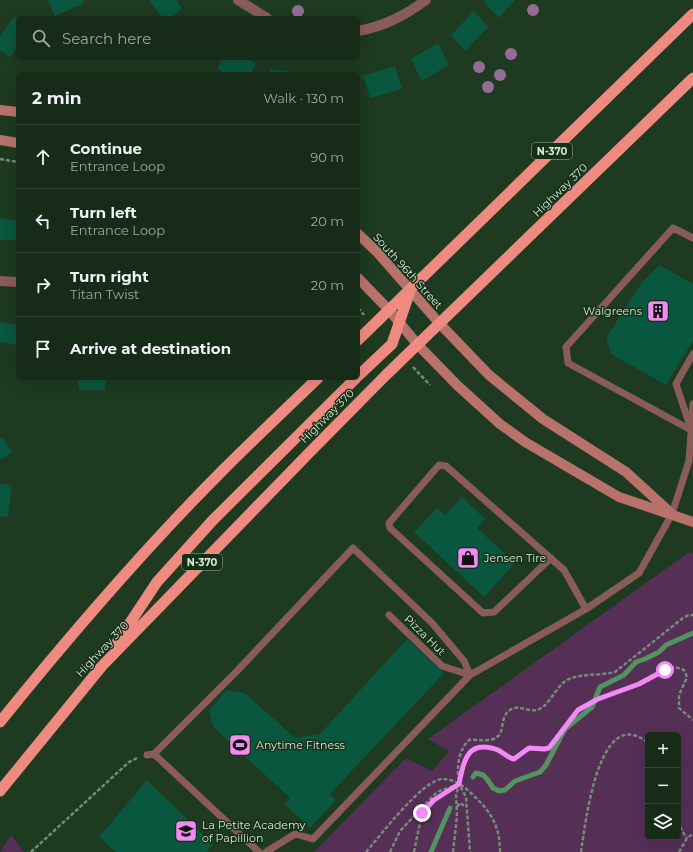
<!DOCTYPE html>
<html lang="en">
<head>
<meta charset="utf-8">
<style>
	body { margin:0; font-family:Montserrat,sans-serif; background:#1f3422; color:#f1f3f6 }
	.controls { position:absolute; right:12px; bottom:12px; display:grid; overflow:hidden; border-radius:6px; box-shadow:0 4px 16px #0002 }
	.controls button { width:36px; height:36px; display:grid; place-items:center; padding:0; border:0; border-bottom:1px solid #354838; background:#162c19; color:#f1f3f6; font:20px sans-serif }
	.stop { position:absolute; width:12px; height:12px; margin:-9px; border:3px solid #f18af4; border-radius:50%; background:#fff }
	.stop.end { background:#f18af4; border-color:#fff; box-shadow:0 1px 4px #0008 }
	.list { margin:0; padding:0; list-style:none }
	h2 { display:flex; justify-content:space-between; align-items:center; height:52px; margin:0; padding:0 16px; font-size:17px }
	h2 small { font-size:13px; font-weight:400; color:#9ea7a2 }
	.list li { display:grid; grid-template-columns:26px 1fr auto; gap:12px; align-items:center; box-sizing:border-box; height:64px; padding:0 16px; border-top:1px solid #354838 }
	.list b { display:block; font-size:15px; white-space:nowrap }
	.list p { margin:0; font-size:13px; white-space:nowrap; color:#9ea7a2 }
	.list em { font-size:13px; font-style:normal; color:#9ea7a2 }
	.icon { flex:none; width:22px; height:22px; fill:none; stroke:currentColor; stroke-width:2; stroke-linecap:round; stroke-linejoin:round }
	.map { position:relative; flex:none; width:693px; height:852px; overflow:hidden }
	.search { position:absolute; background:#162c19; box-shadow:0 4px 16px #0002; left:16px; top:16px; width:344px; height:44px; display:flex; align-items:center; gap:10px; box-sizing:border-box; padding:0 14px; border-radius:6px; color:#9ea7a2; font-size:15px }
	.panel { position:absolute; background:#162c19; box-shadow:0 4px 16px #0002; left:16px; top:72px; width:344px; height:308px; border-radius:6px }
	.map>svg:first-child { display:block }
	.green { fill:#552f56; fill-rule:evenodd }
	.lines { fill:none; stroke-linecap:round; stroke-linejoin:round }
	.stream { stroke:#52945e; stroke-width:5 }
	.building { fill:#09573f }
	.path { stroke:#758c77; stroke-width:2.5; stroke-dasharray:4 2; stroke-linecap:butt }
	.service { stroke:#895c57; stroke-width:7 }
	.minor { stroke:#895c57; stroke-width:10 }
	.secondary { stroke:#b9726b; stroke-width:10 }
	.trunk { stroke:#ee8a80; stroke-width:11 }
	.tree { fill:#946d97 }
	.route { stroke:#f18af4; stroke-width:5 }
	.labels { text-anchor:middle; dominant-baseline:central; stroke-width:3; stroke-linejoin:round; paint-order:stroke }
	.shield { fill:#143017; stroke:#9cb09d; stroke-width:1 }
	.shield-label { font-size:10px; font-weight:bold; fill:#d6e7d6 }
	.street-label { font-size:11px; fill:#d6e7d6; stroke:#143017 }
	.poi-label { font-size:11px; fill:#d6e7d6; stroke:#143017; text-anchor:start }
</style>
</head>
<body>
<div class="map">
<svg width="693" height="852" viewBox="0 0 693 852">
	<rect width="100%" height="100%" fill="#1e3a21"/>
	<path class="green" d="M689 552 693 553V852H314L406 758 432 771 449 751 428 739ZM648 735H678V837H648Z
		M11 835 24 852H0Z"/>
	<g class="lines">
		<path class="stream" d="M473 777 476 773 483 775 487 779 493 788 499 791 505 790 515 781 540 772 546 765 565 729 592 707 600 687 624 675 636 662 645 659 659 652 666 645 693 633
			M431 852 450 808"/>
	</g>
	<path class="building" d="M48 0H83L84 3 55 16Z
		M149 0H176L182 9 170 18H162Z
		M486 0H515L499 18 484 2Z
		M474 11 488 27 465 51 451 35Z
		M14 17 18 20V46L10 57 0 50V36Z
		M438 43 449 65 422 81 411 59Z
		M222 58H247L256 63 251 74H227L217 69Z
		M395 66 402 89 370 98 363 76Z
		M270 69 297 73V74H269Z
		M0 218 18 221V240H0Z
		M660 265 693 284V341L666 385 611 354 606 338 642 282Z
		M0 322 18 325V345L0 342Z
		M78 378H105V390H79Z
		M0 437 1 439 3 438 12 452 0 460Z
		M0 484 12 485 8 517 0 516Z
		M462 497 485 519 477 528 515 563 484 597 414 532 437 508 445 515Z
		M407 639 444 673 330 794 336 800 310 828 284 804 290 798 214 728 209 711 226 690 245 693 295 738 320 734Z
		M147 780 213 844 206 852H116L99 837Z"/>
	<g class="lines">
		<path class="path" d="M0 159 18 162
			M358 308 364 315
			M413 367 430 385
			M459 781C456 768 459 749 469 740 477 739 486 742 493 739 507 735 498 718 510 710 518 704 528 712 537 710 550 706 555 687 567 680 580 673 600 676 615 672L683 618 689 615H693
			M459 784C464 759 468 739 498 750 504 753 508 758 514 759L529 748 544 749 549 748 578 710 592 702 639 684 665 670 675 667 684 670 687 677 679 695V708L693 720
			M457 807 460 803 466 807
			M678 821 682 831 687 838
			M31 852 129 762 137 758
			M366 852C380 836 423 779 443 779 456 779 467 789 476 798 493 814 500 829 500 852
			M390 852 400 831 437 792 459 784
			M414 852 422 813 434 800 455 786
			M453 852 457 816 456 795 459 784 466 797 470 852
			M581 852C585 827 598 701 648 743
			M679 852 687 838 693 834"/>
		<path class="service" d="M690 426 676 384 693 354
			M691 430 568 363 566 347 673 228 693 238
			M551 558 494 612 483 613 390 528 389 523 439 465 446 466 564 570 586 609
			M389 615 442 666 470 675
			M154 754 259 852
			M147 755 154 754 236 672 353 548 432 623 464 661 470 675
			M266 852 295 834 313 839 470 675 586 609 639 573 672 514 689 461 693 404"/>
		<path class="minor" d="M238 0 267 18
			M358 31C385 26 404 16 426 0
			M0 281 18 282"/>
		<path class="secondary" d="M0 110 18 112
			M0 140 18 143
			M358 234 377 252 440 324 489 375 543 419 626 472 672 514
			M358 278 389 310 418 345 458 386 500 424 525 442 619 497 693 522"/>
		<path class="trunk" d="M358 340 693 14
			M358 376 392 344 410 291
			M116 644 157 582 213 520 356 378
			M0 722C71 634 145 548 225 468 255 438 287 408 318 378
			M0 791 102 666 308 454 385 376 693 78"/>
	</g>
	<g class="tree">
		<circle cx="533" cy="10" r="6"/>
		<circle cx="298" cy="11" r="6"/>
		<circle cx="511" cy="54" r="6"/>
		<circle cx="479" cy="67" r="6"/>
		<circle cx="500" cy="75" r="6"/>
		<circle cx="488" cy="87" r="6"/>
	</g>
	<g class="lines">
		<path class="route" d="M422 813 434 800 459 784C464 759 468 739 498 750 504 753 508 758 514 759L529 748 544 749 549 748 578 710 598 699 639 684 665 670"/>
	</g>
	<defs>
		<g id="building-square" transform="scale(1.15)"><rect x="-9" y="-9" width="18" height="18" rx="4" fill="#f18af4" stroke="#143017"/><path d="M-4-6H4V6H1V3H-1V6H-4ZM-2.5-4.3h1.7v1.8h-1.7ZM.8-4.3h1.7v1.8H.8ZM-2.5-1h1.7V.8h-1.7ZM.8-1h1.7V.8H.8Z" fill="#111"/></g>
		<g id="shop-square" transform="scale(1.15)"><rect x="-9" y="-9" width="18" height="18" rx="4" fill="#f18af4" stroke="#143017"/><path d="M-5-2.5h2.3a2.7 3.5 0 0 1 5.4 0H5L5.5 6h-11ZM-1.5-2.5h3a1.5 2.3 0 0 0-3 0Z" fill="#111"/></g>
		<g id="stadium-square" transform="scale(1.15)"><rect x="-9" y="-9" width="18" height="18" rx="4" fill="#f18af4" stroke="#143017"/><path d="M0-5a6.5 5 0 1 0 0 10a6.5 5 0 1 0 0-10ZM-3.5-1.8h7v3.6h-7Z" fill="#111"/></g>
		<g id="school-square" transform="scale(1.15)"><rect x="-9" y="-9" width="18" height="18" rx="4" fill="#f18af4" stroke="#143017"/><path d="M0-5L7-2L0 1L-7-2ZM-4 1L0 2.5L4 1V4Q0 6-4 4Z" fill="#111"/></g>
	</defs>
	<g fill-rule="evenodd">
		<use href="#building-square" x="658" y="311"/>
		<use href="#shop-square" x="468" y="558"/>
		<use href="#stadium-square" x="240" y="745"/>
		<use href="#school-square" x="186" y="831"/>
	</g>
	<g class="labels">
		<g class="shield">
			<rect x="532" y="143" width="40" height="16" rx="3"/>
			<rect x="182" y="554" width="40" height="16" rx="3"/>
		</g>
		<g class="shield-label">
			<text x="552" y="151">N-370</text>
			<text x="202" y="562">N-370</text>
		</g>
		<g class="street-label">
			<text transform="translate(560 190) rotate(-44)">Highway 370</text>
			<text transform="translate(408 271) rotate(48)">South 96th Street</text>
			<text transform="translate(327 416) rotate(-45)">Highway 370</text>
			<text transform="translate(425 635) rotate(44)">Pizza Hut</text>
			<text transform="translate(102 649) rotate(-47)">Highway 370</text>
		</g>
		<g class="poi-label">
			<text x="642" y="311" text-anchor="end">Walgreens</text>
			<text x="484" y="558">Jensen Tire</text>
			<text x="256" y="745">Anytime Fitness</text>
			<text x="202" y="825">La Petite Academy<tspan x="202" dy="13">of Papillion</tspan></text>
		</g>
	</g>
</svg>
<div class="controls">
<button>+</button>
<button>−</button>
<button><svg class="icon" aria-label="layers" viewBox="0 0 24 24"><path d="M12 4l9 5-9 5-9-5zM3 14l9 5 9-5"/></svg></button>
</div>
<div class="stop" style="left:665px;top:670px"></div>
<div class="stop end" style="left:422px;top:813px"></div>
<div class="search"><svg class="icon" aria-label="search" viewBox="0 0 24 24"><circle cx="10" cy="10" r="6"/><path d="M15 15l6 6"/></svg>Search here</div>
<section class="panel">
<h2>2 min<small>Walk · 130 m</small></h2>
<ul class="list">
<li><svg class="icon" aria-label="ahead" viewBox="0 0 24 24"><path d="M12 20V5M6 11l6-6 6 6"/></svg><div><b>Continue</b><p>Entrance Loop</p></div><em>90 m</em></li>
<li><svg class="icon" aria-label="left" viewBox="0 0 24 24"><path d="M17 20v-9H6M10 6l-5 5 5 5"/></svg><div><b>Turn left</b><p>Entrance Loop</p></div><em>20 m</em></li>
<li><svg class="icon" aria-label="right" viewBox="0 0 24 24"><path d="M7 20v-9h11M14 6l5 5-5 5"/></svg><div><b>Turn right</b><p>Titan Twist</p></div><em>20 m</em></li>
<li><svg class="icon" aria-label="arrive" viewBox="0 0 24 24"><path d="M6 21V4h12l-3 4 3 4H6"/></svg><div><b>Arrive at destination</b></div></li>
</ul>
</section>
</div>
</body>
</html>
